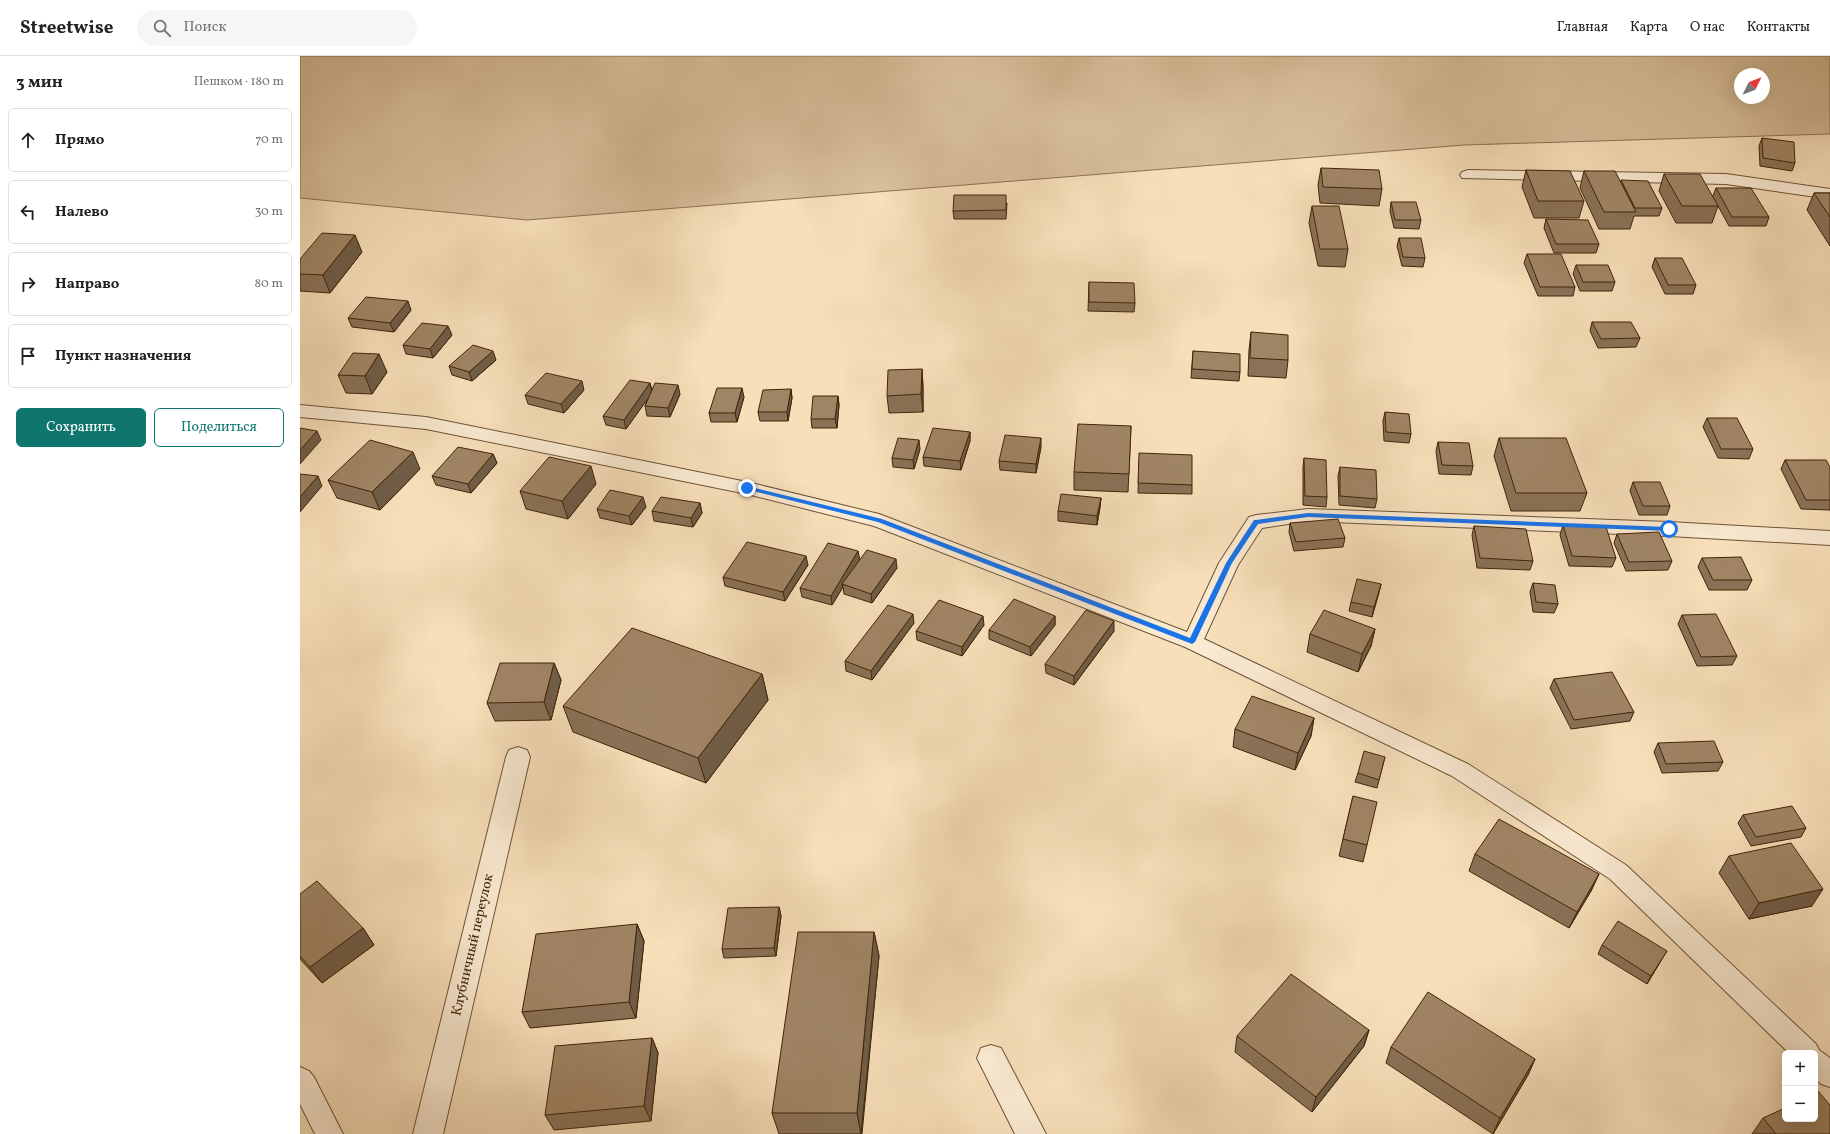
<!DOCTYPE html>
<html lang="ru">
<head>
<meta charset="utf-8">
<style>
	body { margin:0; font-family:Vollkorn,serif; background:#f6f6f6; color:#202124 }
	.controls { position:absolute; right:12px; bottom:12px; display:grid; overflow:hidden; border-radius:6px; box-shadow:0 4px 16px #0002 }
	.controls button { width:36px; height:36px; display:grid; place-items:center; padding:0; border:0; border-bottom:1px solid #e0e0e0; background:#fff; color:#202124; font:20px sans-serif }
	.compass { position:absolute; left:1434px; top:12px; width:36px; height:36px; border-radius:50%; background:#fff; box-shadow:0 4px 16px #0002; rotate:47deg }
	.stop { position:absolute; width:12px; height:12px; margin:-9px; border:3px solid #1a73e8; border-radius:50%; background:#fff }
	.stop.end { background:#1a73e8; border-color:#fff; box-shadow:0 1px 4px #0008 }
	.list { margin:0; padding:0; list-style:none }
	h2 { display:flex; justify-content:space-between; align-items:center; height:52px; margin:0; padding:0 16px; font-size:17px }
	h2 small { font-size:13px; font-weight:400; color:#757577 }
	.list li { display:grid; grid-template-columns:26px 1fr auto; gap:12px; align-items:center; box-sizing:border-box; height:64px; margin:0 8px 8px; padding:0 8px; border:1px solid #e0e0e0; border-radius:6px }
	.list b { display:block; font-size:15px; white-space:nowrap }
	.list em { font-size:13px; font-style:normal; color:#757577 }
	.actions { display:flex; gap:8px; padding:12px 16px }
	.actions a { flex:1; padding:9px 0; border:1px solid #0f766e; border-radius:6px; text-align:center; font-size:14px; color:#0f766e }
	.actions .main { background:#0f766e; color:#fff }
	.icon { flex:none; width:22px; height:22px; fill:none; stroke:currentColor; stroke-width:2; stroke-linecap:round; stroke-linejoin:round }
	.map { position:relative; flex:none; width:1530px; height:1078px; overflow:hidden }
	header { display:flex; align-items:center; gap:24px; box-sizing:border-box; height:56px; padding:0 20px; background:#fff; border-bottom:1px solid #e0e0e0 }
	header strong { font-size:19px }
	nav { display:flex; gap:22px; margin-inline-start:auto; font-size:14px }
	.search { width:280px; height:36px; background:#f6f6f6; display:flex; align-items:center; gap:10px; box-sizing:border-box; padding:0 14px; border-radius:22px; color:#757577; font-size:15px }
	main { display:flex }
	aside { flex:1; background:#fff }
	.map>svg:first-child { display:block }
	.green { fill:#d8bf9b; stroke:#8c7252; fill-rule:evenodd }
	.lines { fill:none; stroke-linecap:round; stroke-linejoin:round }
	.lane-casing { stroke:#6e5335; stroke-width:2 }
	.street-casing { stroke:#6e5335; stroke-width:2 }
	.lane { fill:#faead2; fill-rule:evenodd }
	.street { fill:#faead2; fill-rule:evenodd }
	.wall { fill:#8a7257; stroke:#412409 }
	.shaded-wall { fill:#705d47; stroke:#412409 }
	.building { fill:#a08565; stroke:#412409 }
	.route { fill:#1a73e8 }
	.labels { text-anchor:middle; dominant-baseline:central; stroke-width:3.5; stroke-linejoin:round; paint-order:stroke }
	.near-street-label { font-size:14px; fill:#412409; stroke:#faead2 }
</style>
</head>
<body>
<header>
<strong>Streetwise</strong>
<div class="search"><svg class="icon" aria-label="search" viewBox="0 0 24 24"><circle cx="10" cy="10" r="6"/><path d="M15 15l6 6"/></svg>Поиск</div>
<nav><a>Главная</a><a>Карта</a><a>О нас</a><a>Контакты</a></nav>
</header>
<main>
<aside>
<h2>3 мин<small>Пешком · 180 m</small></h2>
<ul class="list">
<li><svg class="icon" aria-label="ahead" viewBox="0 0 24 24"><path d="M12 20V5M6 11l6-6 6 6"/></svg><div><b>Прямо</b></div><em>70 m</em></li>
<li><svg class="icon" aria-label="left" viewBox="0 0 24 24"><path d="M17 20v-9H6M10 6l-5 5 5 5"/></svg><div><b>Налево</b></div><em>30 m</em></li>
<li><svg class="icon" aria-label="right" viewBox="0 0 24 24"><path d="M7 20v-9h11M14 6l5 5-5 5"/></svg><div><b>Направо</b></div><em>80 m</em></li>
<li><svg class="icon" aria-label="arrive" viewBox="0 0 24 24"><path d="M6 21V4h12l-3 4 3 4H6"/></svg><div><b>Пункт назначения</b></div></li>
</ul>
<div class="actions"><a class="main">Сохранить</a><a>Поделиться</a></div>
</aside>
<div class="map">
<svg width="1530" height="1078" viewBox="0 0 1530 1078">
	<rect width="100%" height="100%" fill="#f7dfb9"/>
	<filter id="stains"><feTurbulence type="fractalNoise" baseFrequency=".005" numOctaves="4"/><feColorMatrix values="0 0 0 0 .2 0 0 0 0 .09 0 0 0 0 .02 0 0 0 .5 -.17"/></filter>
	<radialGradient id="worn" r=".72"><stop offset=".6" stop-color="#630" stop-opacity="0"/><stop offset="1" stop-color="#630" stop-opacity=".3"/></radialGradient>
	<path class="green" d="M0 0H1530V78L1164 89 227 164 0 142ZM1440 18H1464V42H1440Z"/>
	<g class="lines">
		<g class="lane-casing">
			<path id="lane" d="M0 349 126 361 447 426 579 458 887 576 919 507 949 461 956 459 1008 453 1369 466 1530 475V489L1369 480 1008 465 962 472 938 509 904 583 1168 708 1326 809 1516 988 1519 994 1530 1002V1031L1521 1028 1515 1022V997H1489L1310 823 1152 720 885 591 574 470 447 438 126 373 0 361Z
				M0 1011 9 1015 14 1021 43 1078H15L0 1048Z"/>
		</g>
		<g class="street-casing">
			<path id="street" d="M1168 114 1426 118 1530 133V143L1426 128 1162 122 1160 119 1162 116Z
				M218 691 227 694 230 701 143 1078H113L206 701 209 694Z
				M691 989 701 992 746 1078H715L677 1002 681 992Z"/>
		</g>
		<use href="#lane" class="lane"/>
		<use href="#street" class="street"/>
	</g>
	<path class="wall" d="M1462 82 1495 107 1492 115 1460 110 1459 90Z
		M1021 112 1082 133 1079 150 1020 147 1018 129Z
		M1226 114 1284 145 1279 162H1234L1222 131Z
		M1284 115 1321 126V124L1362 152 1359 160H1334L1330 173H1299L1280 132Z
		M1364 118 1413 140 1416 132 1469 161 1466 170H1429L1418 150 1412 167H1376L1359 135Z
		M1514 137H1530V190L1507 154Z
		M1091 146 1121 164 1119 173 1094 172 1090 155Z
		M707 147 706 163H654L653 155Z
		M1012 150 1048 193 1045 211 1018 210 1009 167Z
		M1246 163 1299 188 1296 197H1254L1244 172Z
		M1099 182 1125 202 1123 211 1102 210 1097 190Z
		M62 196 30 237 0 235V203Z
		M1227 198 1275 231 1273 240H1238L1224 207Z
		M1355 202 1396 229 1393 238H1365L1352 211Z
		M1276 209 1315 226 1312 235H1280L1273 218Z
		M789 226 835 247 834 256 788 255Z
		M111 254 94 276 52 271 48 262Z
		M1292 266 1340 282 1336 291 1298 292 1290 275Z
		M951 276 988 304 986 322 948 320 949 294Z
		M152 279 133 302 106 298 103 289Z
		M893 295 940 316 939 325 891 322Z
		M196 304 172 325 152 319 149 310Z
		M622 313 623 331V356L589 357 587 340Z
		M87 316 72 338 46 337 38 319Z
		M350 327 352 334 380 338 370 361 347 360 345 350 348 342 326 373 306 369 303 360Z
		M491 333 492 342 488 365H460L458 356Z
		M284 334 264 357 228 348 225 339Z
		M538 340 539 349 537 372H512L511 363Z
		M444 341 437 366H411L409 357Z
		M1085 356 1111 378 1109 387 1084 385 1083 365Z
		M1407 362 1453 393 1449 403 1418 402 1403 371Z
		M831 370 828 436 774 434V416Z
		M670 376V385L661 414 624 410 623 401Z
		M1199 382 1287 437 1280 455H1211L1194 400Z
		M1138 386 1173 410 1171 419 1139 418 1136 395Z
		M741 391 736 417 700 414 699 405Z
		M620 393 614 413 593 411 592 402Z
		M193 398 197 407 171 437 136 429 132 420Z
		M1004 402 1027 441 1026 451 1003 449V411Z
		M1485 404 1530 411V454L1501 453 1481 413Z
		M839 406 892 429V438L838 437Z
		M1040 411 1077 443 1075 452 1039 449 1038 420Z
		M120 413 80 454 37 442 28 424Z
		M1333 426 1370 450 1367 459H1339L1330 435Z
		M296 428 268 463 226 453 220 435Z
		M801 442 800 451 797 469 758 465V455Z
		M400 447 402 457 393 471 354 465 352 455Z
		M346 451 332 469 300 462 297 453Z
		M990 467 1045 482 1043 491 994 495 989 476Z
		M1263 469 1316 502 1312 511 1269 510 1260 479Z
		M1174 470 1233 505 1230 514 1177 512 1172 479Z
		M1317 478 1372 505 1368 514 1326 515 1314 487Z
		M1402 502 1452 524 1447 534H1409L1398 511Z
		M560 504 555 511 597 512 572 547 544 538 543 531 532 549 502 541 500 532Z
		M508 509 485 545 425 530 423 521Z
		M1233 527 1258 548 1254 557 1233 556 1230 536Z
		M1081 528 1072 561 1049 555 1051 546Z
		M1382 559 1437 600 1432 609 1397 610 1378 568Z
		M755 560V569L731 600 689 583V574Z
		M614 567 572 624 546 615 545 605Z
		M684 569 662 600 617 584 616 575Z
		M1075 573 1071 590 1058 616 1007 596 1010 578Z
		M814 575 774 629 746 617 745 608Z
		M254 607 261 624 251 664 195 665 187 647Z
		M462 618 468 644 406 727 273 676 263 650Z
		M1254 623 1334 656 1330 665 1271 673 1250 632Z
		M1014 662 1011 680 995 714 933 691 935 673Z
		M1358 687 1423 706 1418 715 1362 717 1354 696Z
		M1085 701 1077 732 1055 726 1058 717Z
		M1053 740 1067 789 1063 806 1039 800Z
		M1443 759 1506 772 1501 781 1451 790 1438 767Z
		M1175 798 1299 818 1291 835 1269 872 1169 815Z
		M1429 800 1512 850 1449 863 1419 817Z
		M0 838 63 872 74 889 22 927 0 903Z
		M479 851 481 860 476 900 424 902 422 893Z
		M337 868 344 885 336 962 230 972 222 956Z
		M574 876 579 900 562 1078H479L472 1057Z
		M1302 889 1362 903 1347 928 1298 898Z
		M1069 974 1064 990 1012 1056 935 996 937 980Z
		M352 982 358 997 351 1065 254 1074 245 1059Z
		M1091 991 1235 1003 1228 1019 1193 1078 1086 1007Z
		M1463 1062 1530 1078H1452Z"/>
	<path class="shaded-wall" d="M55 179 62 196 30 237 23 219Z
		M108 245 111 254 94 276 90 267Z
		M148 270 152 279 133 302 130 293Z
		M193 295 196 304 172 325 169 316Z
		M79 298 87 316 72 338 65 320Z
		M622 313 623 331V356L621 338Z
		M282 325 284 334 264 357 261 348Z
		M350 327 352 337 326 373 324 364Z
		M378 329 380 338 370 361 368 352Z
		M442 332 444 341 437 366 435 357Z
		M491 333 492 342 488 365 487 356Z
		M538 340 539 349 537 372 535 363Z
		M17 375 21 384 0 408V394Z
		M670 376V385L661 414 660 405Z
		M741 382V391L736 417V408Z
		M619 384 620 393 614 413 613 404Z
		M113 396 120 413 80 454 72 436Z
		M193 398 197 407 171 437 168 428Z
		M291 410 296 428 268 463 262 445Z
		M18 420 22 430 0 456V441Z
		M343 441 346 451 332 469 329 460Z
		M801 442 800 451 797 469V460Z
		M400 447 402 457 393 471 391 462Z
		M558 495 560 504 544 529 542 528 543 531 532 549 531 540Z
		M506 500 508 509 485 545 483 536Z
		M596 503 597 512 572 547 571 538Z
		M1081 528 1079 537 1072 561 1074 551Z
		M613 558 614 567 572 624 571 615Z
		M683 560 684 569 662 600V591Z
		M755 560V569L731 600 730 591Z
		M814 565V575L774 629V620Z
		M1075 573 1071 590 1058 616 1062 598Z
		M254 607 261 624 251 664 244 646Z
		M462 618 468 644 406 727 398 702Z
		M1014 662 1011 680 995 714 998 697Z
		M1299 818 1291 835 1269 872 1277 856Z
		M1523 833 1512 850 1449 863 1459 847Z
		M479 851 481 860 476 900 474 892Z
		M337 868 344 885 336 962 329 946Z
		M63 872 74 889 22 927 10 911Z
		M574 876 579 900 561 1078 557 1057Z
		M1367 895 1362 903 1347 928 1351 920Z
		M1069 974 1064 990 1012 1056 1016 1041Z
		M352 982 358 997 351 1065 344 1050Z
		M1235 1003 1228 1019 1193 1078 1200 1062Z"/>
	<path class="building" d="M1462 82 1494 86 1495 107 1463 102Z
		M1021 112 1079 114 1082 133 1023 131Z
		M1226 114 1270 115 1284 145H1238Z
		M1284 115H1315L1336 156H1304Z
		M1364 118H1400L1418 150H1382Z
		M1321 124 1348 125 1362 152H1335Z
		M1416 132H1451L1469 161H1432Z
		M1514 137H1530V161Z
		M654 139H706V154L653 155Z
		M1091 146H1116L1121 164H1095Z
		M1012 150H1039L1048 193H1020Z
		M1246 163 1288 164 1299 188H1256Z
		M22 177 55 179 23 219 0 218V203Z
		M1099 182H1121L1125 202 1103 201Z
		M1227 198H1261L1275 231H1240Z
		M1355 202H1382L1396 229H1368Z
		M1276 209H1308L1315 226H1283Z
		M789 226 834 227 835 247 789 246Z
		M66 241 108 245 90 267 48 262Z
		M1292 266H1331L1340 282 1301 283Z
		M122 267 148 270 130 293 103 289Z
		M951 276 988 279V304L950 302Z
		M173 289 193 295 169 316 149 310Z
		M893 295 940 298V316L892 313Z
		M53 297 79 298 65 320 38 319Z
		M622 313 621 338 587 340 588 314Z
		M246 317 282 325 261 348 225 339Z
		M330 324 350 327 324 364 303 360Z
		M355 327 378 329 368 352 345 350Z
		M417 332H442L435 357H409Z
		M491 333 487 356H458L463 334Z
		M513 340H538L535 363H511Z
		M1085 356 1109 358 1111 378 1086 376Z
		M1407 362H1437L1453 393H1421Z
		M778 368 831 370 829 418 774 416Z
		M0 372 17 375 0 394Z
		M633 372 670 376 660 405 623 401Z
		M705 379 741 382 736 408 699 405Z
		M598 382 619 384 613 404 592 402Z
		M1199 382H1266L1287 437H1216Z
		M70 384 113 396 72 436 28 424Z
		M1138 386 1169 387 1173 410 1142 409Z
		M158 391 193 398 168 428 132 420Z
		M839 397 892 399V429L838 427Z
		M249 401 291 410 262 445 220 435Z
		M1004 402 1026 404 1027 441 1005 440Z
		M1485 404H1526L1530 411V444H1506Z
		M1040 411 1076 414 1077 443 1040 440Z
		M0 418 18 420 0 441Z
		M1333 426H1360L1370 450H1343Z
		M310 434 343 441 329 460 297 453Z
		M761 438 801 442 797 460 758 455Z
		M361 441 400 447 391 462 352 455Z
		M1038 463 1045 482 996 486 990 467Z
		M1263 469 1306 471 1316 502 1272 500Z
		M1174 470 1226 473 1233 505 1180 502Z
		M1359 476 1372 505 1329 506 1317 478Z
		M447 486 506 500 483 536 423 521Z
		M528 487 558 495 531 540 500 532Z
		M567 494 596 503 571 538 542 528Z
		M1441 501 1452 524H1413L1402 502Z
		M1057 523 1081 528 1074 551 1051 546Z
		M1233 527 1255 529 1258 548 1236 546Z
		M714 543 755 560 730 591 689 574Z
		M639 544 683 560 662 591 616 575Z
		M588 549 613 558 571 615 545 605Z
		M786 554 814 565 774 620 745 608Z
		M1024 554 1075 573 1062 598 1010 578Z
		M1416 558 1437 600 1401 601 1382 559Z
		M332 572 462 618 398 702 263 650Z
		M200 607H254L244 646 187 647Z
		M1312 616 1334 656 1274 664 1254 623Z
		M952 640 1014 662 998 697 935 673Z
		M1414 685 1423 706 1366 708 1358 687Z
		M1064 695 1085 701 1079 724 1058 717Z
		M1053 740 1077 746 1067 789 1043 783Z
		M1492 750 1506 772 1456 781 1443 759Z
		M1199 763 1299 818 1277 856 1175 798Z
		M1491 787 1523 833 1459 847 1429 800Z
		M17 825 63 872 10 911 0 900V838Z
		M479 851 474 892 422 893 428 852Z
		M1318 865 1367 895 1351 920 1302 889Z
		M337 868 329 946 222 956 236 878Z
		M498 876H574L557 1057H472Z
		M991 918 1069 974 1016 1041 937 980Z
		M1128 936 1235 1003 1200 1062 1091 991Z
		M352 982 344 1050 245 1059 255 990Z
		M1518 1035 1530 1049V1078H1476L1463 1062 1485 1052V1063H1515V1037Z"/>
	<path class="route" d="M447 430 582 463 890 582 926 507 954 464H956L1008 457 1369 471 1372 473 1369 475 1008 461 958 468 932 507 895 586 892 588 578 466 445 433V430Z"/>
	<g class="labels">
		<g class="near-street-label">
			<text transform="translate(173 889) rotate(-77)">Клубничный переулок</text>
		</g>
	</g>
	<rect width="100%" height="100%" filter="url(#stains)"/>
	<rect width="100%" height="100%" fill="url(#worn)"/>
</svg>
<div class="controls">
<button>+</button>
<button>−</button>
</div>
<svg class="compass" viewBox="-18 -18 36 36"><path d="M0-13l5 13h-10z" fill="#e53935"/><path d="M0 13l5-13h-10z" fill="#757577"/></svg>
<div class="stop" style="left:1369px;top:473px"></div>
<div class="stop end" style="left:447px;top:432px"></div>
</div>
</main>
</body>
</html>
